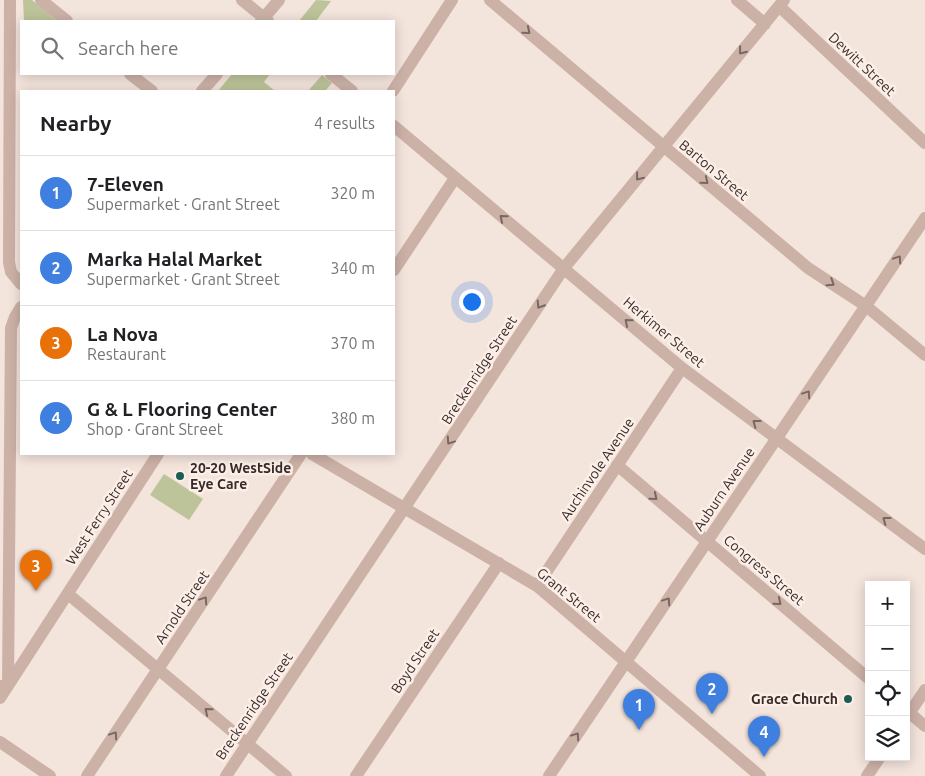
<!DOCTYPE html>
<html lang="en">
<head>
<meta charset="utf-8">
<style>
	body { margin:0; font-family:Ubuntu,sans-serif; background:#f6f6f6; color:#202124 }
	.controls { position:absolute; right:15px; bottom:15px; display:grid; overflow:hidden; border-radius:0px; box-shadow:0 2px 12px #0003 }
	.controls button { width:45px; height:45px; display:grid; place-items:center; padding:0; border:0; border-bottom:1px solid #e0e0e0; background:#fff; color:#202124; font:25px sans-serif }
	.you { position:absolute; left:471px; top:301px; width:18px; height:18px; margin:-12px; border:4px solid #fff; border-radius:50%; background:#1a73e8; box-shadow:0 0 0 8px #1a73e833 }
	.badge { display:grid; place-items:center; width:32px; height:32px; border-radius:50%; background:#1b5c55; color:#fff; font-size:16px; font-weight:700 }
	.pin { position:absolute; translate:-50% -41px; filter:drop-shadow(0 1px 2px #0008) }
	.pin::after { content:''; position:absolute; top:26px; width:18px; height:15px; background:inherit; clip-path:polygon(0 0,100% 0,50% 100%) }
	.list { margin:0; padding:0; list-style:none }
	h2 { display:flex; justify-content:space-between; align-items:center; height:65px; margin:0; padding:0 20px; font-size:21px }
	h2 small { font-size:16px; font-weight:400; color:#757577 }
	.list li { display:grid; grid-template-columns:32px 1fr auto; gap:15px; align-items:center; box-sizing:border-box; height:75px; padding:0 20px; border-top:1px solid #e0e0e0 }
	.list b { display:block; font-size:19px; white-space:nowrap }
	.list p { margin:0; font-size:16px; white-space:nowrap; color:#757577 }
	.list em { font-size:16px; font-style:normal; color:#757577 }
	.icon { flex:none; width:28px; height:28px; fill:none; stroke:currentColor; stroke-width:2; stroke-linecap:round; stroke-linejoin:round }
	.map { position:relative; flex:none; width:925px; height:776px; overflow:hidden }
	.search { position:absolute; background:#fff; box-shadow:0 2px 12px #0003; left:20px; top:20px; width:375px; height:55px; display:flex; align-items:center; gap:12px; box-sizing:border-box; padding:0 18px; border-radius:0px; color:#757577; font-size:19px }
	.panel { position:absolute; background:#fff; box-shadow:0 2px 12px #0003; left:20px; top:90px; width:375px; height:365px; border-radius:0px }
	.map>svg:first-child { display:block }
	.green { fill:#bdc49a }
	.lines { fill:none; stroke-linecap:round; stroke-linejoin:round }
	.minor { stroke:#ccb1a7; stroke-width:12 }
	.oneway { stroke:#7b6761 }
	.poi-dot { fill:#1b5c55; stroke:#fbefe8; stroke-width:2 }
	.labels { text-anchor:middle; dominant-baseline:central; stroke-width:5; stroke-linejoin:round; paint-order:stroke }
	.street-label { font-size:14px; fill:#382a28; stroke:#fbefe8 }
	.poi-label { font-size:14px; font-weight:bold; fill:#382a28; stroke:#fbefe8; text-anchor:start }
</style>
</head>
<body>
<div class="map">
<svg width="925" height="776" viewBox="0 0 925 776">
	<rect width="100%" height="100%" fill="#f3e4dc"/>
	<path class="green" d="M23 0H32L57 21H24Z
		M316 0 331 1 316 21H299Z
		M232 74H270L264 82 275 91H218Z
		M322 75 332 83 325 91H308Z
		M164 474 203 499 189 520 150 495Z"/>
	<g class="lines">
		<path class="minor" d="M10 0 9 262 11 272 21 284
			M41 0 67 21
			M242 0 268 21
			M490 0 808 268 866 306 925 355
			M737 0 765 24
			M779 6 925 143
			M261 21 279 0
			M130 74 152 91
			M331 74 352 91
			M202 91 217 74
			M393 91 452 0
			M394 126 682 368 925 549
			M394 270 455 178
			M312 454 537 586 760 776
			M617 465 869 679
			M537 586 682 368
			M68 594 286 776
			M0 686H8L11 328 15 317 21 307
			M0 698 158 454
			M906 710 925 726
			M906 718 925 690
			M0 742 50 776
			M87 776 301 454
			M226 776 564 268 784 0
			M356 776 499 563
			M549 776 925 218
			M867 776 880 757"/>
	</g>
	<defs><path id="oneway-chevron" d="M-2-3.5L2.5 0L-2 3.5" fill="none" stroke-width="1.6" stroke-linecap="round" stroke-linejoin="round" transform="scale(1.25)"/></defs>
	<g class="oneway">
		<use href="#oneway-chevron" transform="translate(527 31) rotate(40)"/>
		<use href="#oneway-chevron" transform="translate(742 51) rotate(129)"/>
		<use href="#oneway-chevron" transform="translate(639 177) rotate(129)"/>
		<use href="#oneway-chevron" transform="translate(705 181) rotate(40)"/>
		<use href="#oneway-chevron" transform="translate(503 218) rotate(-140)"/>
		<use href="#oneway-chevron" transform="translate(898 259) rotate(-56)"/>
		<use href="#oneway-chevron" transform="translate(831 283) rotate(33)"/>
		<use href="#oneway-chevron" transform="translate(540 305) rotate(123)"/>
		<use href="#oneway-chevron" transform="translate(628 322) rotate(-140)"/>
		<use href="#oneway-chevron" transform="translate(807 394) rotate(-56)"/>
		<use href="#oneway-chevron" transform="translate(756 423) rotate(-143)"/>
		<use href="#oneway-chevron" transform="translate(450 441) rotate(124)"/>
		<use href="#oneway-chevron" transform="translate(654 497) rotate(40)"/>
		<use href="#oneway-chevron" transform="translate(886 520) rotate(-143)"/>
		<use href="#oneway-chevron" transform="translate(204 600) rotate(-56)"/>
		<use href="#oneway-chevron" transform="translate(667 601) rotate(-56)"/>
		<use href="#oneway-chevron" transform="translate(778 602) rotate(40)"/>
		<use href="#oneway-chevron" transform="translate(208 711) rotate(-140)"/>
		<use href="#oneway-chevron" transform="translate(114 735) rotate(-56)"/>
		<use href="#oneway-chevron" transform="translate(576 736) rotate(-56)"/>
	</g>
	<g class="poi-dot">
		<circle cx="180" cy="476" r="5"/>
		<circle cx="848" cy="699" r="5"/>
	</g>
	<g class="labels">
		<g class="street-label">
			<text transform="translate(862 64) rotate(43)">Dewitt Street</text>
			<text transform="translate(714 170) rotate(40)">Barton Street</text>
			<text transform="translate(664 332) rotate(40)">Herkimer Street</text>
			<text transform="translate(479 370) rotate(-57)">Breckenridge Street</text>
			<text transform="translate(597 469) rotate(-56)">Auchinvole Avenue</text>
			<text transform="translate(724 489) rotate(-56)">Auburn Avenue</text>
			<text transform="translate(99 517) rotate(-57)">West Ferry Street</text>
			<text transform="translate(764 570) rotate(40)">Congress Street</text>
			<text transform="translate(569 595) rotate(39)">Grant Street</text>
			<text transform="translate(182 607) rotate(-56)">Arnold Street</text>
			<text transform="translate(415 661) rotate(-56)">Boyd Street</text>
			<text transform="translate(254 706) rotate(-56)">Breckenridge Street</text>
		</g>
		<g class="poi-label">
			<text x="190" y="468">20-20 WestSide<tspan x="190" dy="16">Eye Care</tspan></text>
			<text x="838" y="699" text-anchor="end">Grace Church</text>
		</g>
	</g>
</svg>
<div class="controls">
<button>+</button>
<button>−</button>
<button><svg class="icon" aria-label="locate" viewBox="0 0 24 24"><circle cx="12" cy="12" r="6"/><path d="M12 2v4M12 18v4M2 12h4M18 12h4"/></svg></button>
<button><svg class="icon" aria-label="layers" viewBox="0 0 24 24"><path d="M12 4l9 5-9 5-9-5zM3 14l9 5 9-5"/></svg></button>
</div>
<div class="you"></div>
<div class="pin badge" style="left:639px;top:730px;background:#3f7fe0">1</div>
<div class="pin badge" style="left:712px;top:714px;background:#3f7fe0">2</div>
<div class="pin badge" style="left:36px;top:591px;background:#e8710a">3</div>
<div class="pin badge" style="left:764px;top:757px;background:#3f7fe0">4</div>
<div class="search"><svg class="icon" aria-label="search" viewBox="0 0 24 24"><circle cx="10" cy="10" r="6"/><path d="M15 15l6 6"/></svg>Search here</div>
<section class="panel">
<h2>Nearby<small>4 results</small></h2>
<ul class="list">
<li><span class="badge" style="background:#3f7fe0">1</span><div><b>7-Eleven</b><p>Supermarket · Grant Street</p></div><em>320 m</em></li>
<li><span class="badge" style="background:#3f7fe0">2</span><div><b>Marka Halal Market</b><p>Supermarket · Grant Street</p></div><em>340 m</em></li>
<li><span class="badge" style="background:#e8710a">3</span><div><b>La Nova</b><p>Restaurant</p></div><em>370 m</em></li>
<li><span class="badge" style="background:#3f7fe0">4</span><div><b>G &amp; L Flooring Center</b><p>Shop · Grant Street</p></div><em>380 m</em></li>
</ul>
</section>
</div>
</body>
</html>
